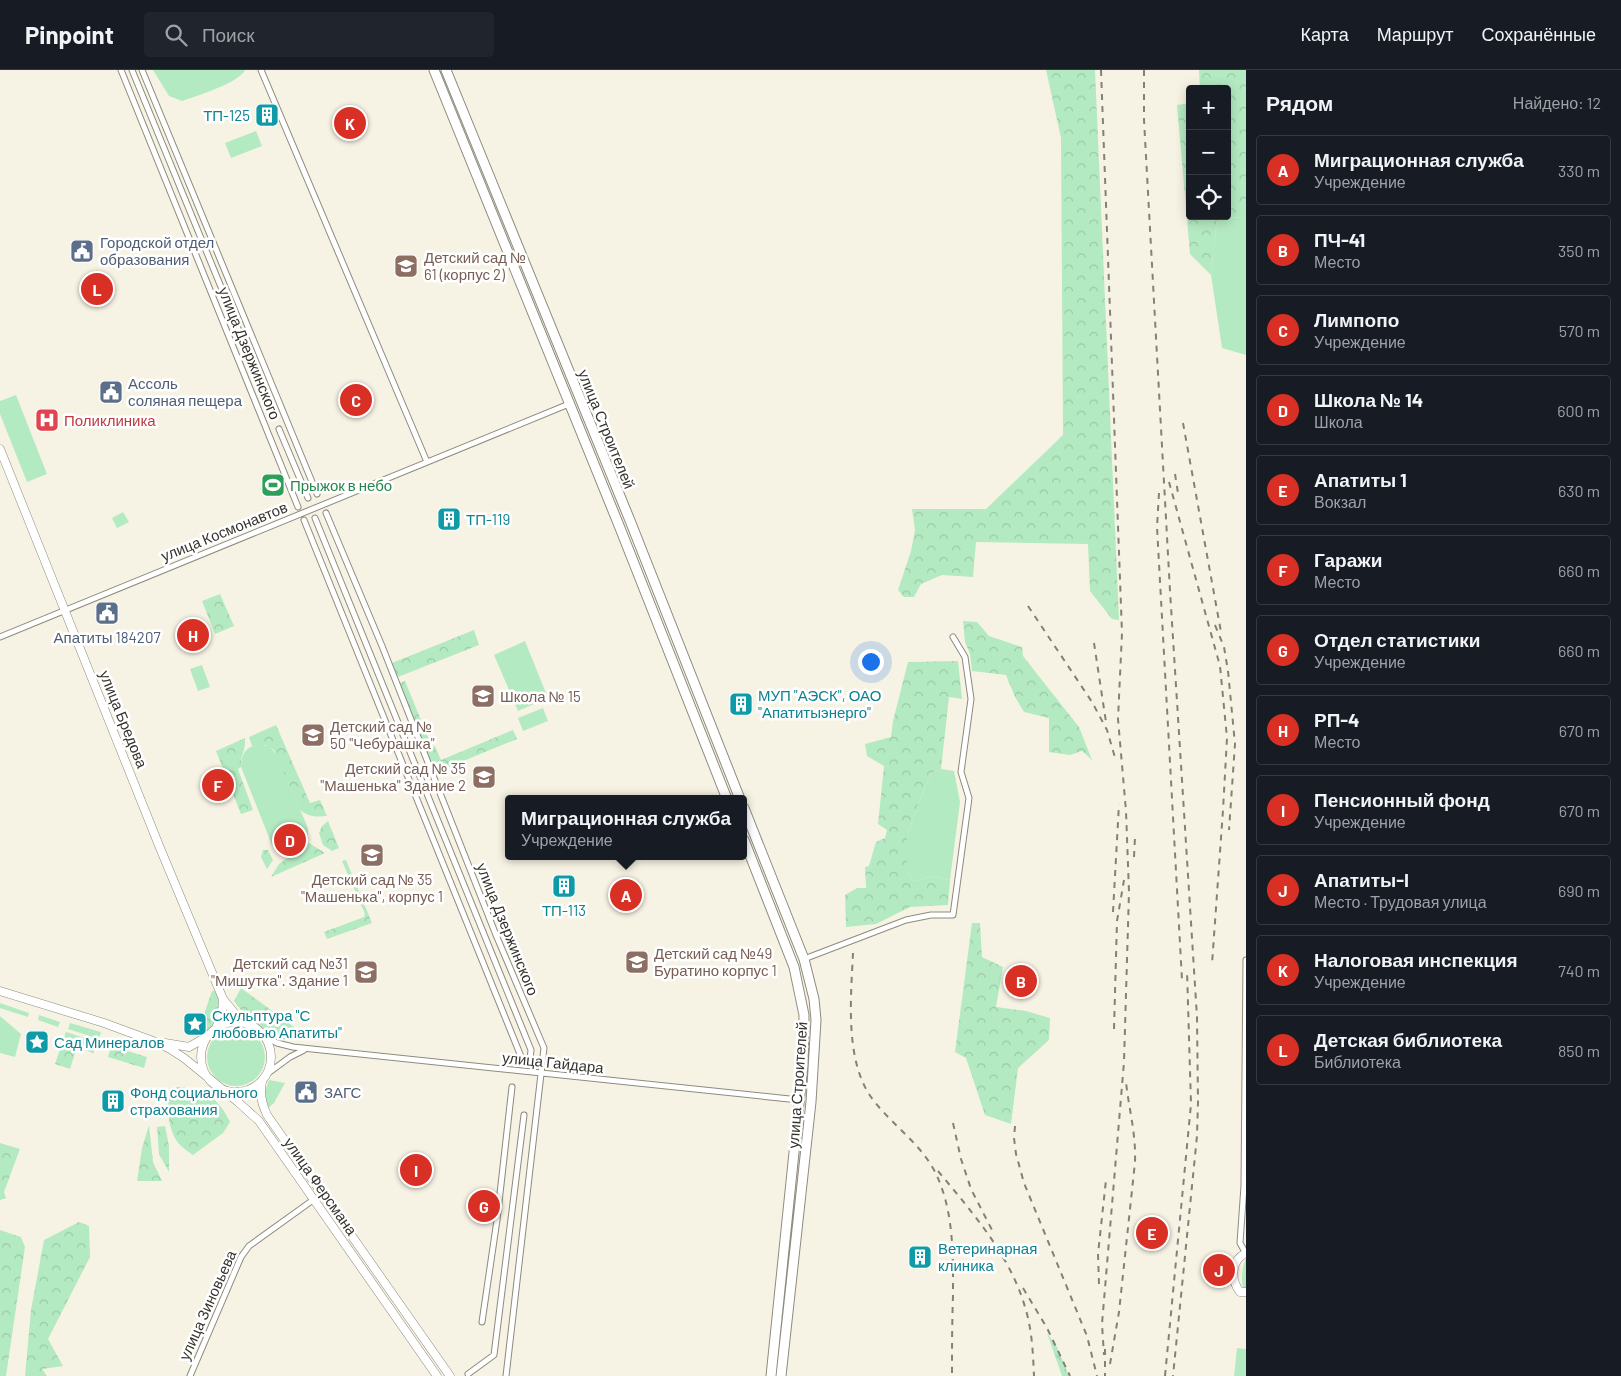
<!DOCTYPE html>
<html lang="ru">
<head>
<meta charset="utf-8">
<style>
	body { margin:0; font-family:Barlow,sans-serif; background:#20242c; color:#f1f3f6 }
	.controls { position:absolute; right:15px; top:15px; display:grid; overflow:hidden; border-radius:5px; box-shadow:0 2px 12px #0003 }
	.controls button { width:45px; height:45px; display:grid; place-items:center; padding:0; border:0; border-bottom:1px solid #363941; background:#171b24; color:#f1f3f6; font:25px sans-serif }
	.you { position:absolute; left:870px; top:591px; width:18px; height:18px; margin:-12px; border:4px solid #fff; border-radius:50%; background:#1a73e8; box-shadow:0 0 0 8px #1a73e833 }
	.badge { display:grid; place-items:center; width:32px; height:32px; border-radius:50%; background:#d93025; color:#fff; font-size:16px; font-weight:700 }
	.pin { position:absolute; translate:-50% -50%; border:2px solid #fff; box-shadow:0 1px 5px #0006 }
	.popup { position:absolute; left:505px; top:725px; width:242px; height:65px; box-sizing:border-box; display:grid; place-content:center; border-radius:5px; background:#171b24; filter:drop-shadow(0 1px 4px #0005); font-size:16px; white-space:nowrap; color:#9ea1a6 }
	.popup b { font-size:19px; color:#f1f3f6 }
	.popup::after { content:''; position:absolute; left:50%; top:100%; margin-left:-10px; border:10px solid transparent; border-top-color:#171b24 }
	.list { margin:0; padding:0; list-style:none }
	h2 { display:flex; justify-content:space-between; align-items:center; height:65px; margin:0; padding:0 20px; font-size:21px }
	h2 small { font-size:16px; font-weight:400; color:#9ea1a6 }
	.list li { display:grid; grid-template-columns:32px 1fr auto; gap:15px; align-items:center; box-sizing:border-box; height:70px; margin:0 10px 10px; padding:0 10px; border:1px solid #363941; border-radius:5px }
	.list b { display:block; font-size:19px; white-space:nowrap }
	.list p { margin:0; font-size:16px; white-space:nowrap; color:#9ea1a6 }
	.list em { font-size:16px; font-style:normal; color:#9ea1a6 }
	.icon { flex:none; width:28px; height:28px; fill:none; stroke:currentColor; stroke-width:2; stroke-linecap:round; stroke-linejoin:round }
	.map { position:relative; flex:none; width:1246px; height:1306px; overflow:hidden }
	header { display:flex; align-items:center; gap:30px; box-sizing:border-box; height:70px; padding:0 25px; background:#171b24; border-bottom:1px solid #363941 }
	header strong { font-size:24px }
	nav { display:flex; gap:28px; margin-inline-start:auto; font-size:18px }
	.search { width:350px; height:45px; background:#20242c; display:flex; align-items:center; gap:12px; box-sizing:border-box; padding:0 18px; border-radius:5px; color:#9ea1a6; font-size:19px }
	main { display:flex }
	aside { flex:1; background:#171b24 }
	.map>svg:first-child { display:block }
	.green { fill:#b4eac1 }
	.forest { fill:url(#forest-crowns) }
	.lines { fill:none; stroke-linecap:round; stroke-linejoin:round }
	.street-casing { stroke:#8e8b7d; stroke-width:7 }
	.secondary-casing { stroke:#8e8b7d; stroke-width:9 }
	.primary-casing { stroke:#8e8b7d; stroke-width:11 }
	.street { stroke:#fff; stroke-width:5 }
	.secondary { stroke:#fff; stroke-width:8 }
	.primary { stroke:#fff; stroke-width:9 }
	.rail { stroke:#838077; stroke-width:2; stroke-dasharray:6 6; stroke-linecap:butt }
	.labels { text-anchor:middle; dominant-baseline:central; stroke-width:5; stroke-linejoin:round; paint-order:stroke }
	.culture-label { font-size:15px; fill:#0d838f; stroke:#fff; text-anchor:start }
	.service-label { font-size:15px; fill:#4e5e75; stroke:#fff; text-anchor:start }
	.education-label { font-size:15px; fill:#785e54; stroke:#fff; text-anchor:start }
	.street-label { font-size:15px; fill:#35332d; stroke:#fff }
	.health-label { font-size:15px; fill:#be3a42; stroke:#fff; text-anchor:start }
	.leisure-label { font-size:15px; fill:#27864d; stroke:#fff; text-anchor:start }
</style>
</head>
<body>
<header>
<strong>Pinpoint</strong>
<div class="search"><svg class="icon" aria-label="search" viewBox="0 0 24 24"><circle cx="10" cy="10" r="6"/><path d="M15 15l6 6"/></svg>Поиск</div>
<nav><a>Карта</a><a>Маршрут</a><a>Сохранённые</a></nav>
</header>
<main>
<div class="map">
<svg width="1246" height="1306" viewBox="0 0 1246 1306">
	<defs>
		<pattern id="forest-crowns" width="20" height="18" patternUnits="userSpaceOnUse" patternTransform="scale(1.25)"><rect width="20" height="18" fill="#b4eac1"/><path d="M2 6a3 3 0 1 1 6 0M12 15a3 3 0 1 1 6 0" fill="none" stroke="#9bc9a6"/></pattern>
	</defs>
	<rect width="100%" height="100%" fill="#f7f3e4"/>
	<path class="green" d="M153 0H245C239 13 196 26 182 31L169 26Z
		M256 61 262 76 231 88 225 73Z
		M1246 147V285L1222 278 1211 205 1217 148Z
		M16 325 47 404 27 412 0 344V331Z
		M271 409H274L281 412 283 419 282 423 274 426 260 419Z
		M123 442 129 452 117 458 112 448Z
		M525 571 548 628 518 641 494 585Z
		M202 595 210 617 198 621 190 599Z
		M543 638 548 651 523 661 518 648Z
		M260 674 270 677 276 684 308 758C311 779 287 791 272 775L241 697C241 684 246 676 260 674Z
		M941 699 954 701 960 732 950 810 935 806 914 811 907 803V765L930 704Z
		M0 933 29 943 28 947 0 938Z
		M39 945 60 952 58 957 38 950Z
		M0 946 21 964 15 987 0 983Z
		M70 953 101 962 99 969 68 959Z
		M207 987a29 29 0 1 1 58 0a29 29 0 1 1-58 0Z
		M269 1010 285 1013 274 1033 267 1039 264 1024Z
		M1246 1188V1219L1243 1218C1241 1209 1242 1196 1246 1188Z
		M1237 1278 1246 1279V1306H1234Z"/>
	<path class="forest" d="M1046 0H1095L1119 550 1112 549 1090 521 1088 474 976 472 973 507 942 505 921 514 914 527H904L898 520 911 481 915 460 912 439H986L1063 365 1061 68Z
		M1199 0H1246V147L1217 148 1211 205 1190 184 1177 35 1190 33V146H1227V19H1200Z
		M220 524 234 556 215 564 202 531Z
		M963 551 977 552 989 566 1022 577 1023 586 1079 657 1092 690 1082 681 1070 685 1049 682V648L1024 642 1015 627 1006 605 972 601 970 584 965 572Z
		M474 560 479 575 398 607 392 593Z
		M958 591 962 629 949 627 941 699 930 704 907 765V803L914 811 935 806 950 810 948 835 910 837 876 854 846 857 845 825 857 818H866L865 797 869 796 876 772 885 768 887 760 878 754 884 696 867 686 865 674 891 667 893 651 908 592Z
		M405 611 430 672 422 675 397 614Z
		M276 655 310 733 320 730 327 746C316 747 309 747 300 740L274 680 265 675 252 676 249 667Z
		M513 660 517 669 434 703 424 680 435 676 441 690Z
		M245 668C246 682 240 685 241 697L238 699 253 740 241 744 216 681Z
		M328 751 339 778 332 781 323 775 319 763 322 756Z
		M309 773 325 783 271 807 279 794Z
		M263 780H268L273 790 267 799 261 787Z
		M346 790 372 853 327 869 324 862 364 847 365 844 342 791Z
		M972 853H980L982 887 1003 897 996 937 1026 941 1050 948 1049 970 1018 998 1011 1054 985 1045 966 988 955 982Z
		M241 918 302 963V964C281 983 246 948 234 931Z
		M212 921H217C221 942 218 954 201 968L200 956Z
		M66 962 97 972 93 983 77 977 70 999 55 994Z
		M121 979 147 987 144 998 108 987 110 980Z
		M177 1017C204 1019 219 1028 230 1052L223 1063 193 1085C189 1082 184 1079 180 1075 168 1062 168 1041 167 1025Z
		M149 1055 153 1092 162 1111H137L142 1078Z
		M165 1056 169 1076V1102L159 1084 157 1057Z
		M0 1073 20 1079 4 1122 6 1128 0 1130Z
		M79 1152 89 1156 90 1187 48 1269 63 1296 42 1299 47 1306H25L31 1240 44 1170Z
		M0 1160 21 1167 25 1177 6 1306H0Z
		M1047 1263 1057 1277 1069 1306H1062Z"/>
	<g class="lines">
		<g class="street-casing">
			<path id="street" d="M121 0 298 437
				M132 0 253 295
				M142 0 317 424
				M261 0 427 392
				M279 359 308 428
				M326 443 382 576 496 865 544 978 506 1306
				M315 448 531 980 530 990
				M304 450 522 989
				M0 567 569 334
				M804 889 906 850 931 845H953L969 728 961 702 971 629 965 587 953 567
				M257 961 277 973 293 977 799 1030
				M267 1004 290 987 304 980
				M1245 1182 1240 1173 1244 1116 1246 890
				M482 1252 497 1150 512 1017
				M468 1304 494 1285 524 1045
				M190 1306 241 1187 249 1176 313 1130"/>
		</g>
		<g class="secondary-casing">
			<path id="secondary" d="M0 379 160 778 223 929 236 945 252 958
				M0 921 104 953 153 971 170 979 184 988 238 1032 259 1051 437 1306
				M201 987a35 35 0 1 1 70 0a35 35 0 1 1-70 0Z
				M216 958 222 944 223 929
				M165 973 189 977 208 966
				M262 1012C259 1024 262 1034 267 1045L450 1306
				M1246 1183C1231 1190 1230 1209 1240 1222H1246"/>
		</g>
		<g class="primary-casing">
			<path id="primary" d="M434 0 620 458 727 729
				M446 0 631 453 740 729
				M744 738 804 889 814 929 816 950 811 1032 781 1306
				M744 770 794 897 804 945 803 995 771 1306"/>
		</g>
		<use href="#street" class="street"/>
		<use href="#secondary" class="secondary"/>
		<use href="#primary" class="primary"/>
		<path class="rail" d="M1101 0 1122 563 1118 649 1126 741 1129 822 1124 992 1102 1254 1104 1285
			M1144 0V50L1170 521 1197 947 1198 1032 1197 1066 1173 1306
			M1183 353 1221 562
			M1175 404 1178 423
			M1169 412 1220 596 1227 668 1223 740 1212 894
			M1159 423 1157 457 1182 910
			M1028 536 1092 632 1107 660 1116 691
			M1215 555 1224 577 1228 601 1235 674 1229 760
			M1094 573 1106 652
			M1134 787 1135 767
			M1113 842 1119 734
			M853 883C851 927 844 994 874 1031 894 1057 923 1075 937 1106 954 1144 953 1185 953 1226 952 1253 952 1279 952 1306
			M1114 959 1117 851 1124 810
			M953 1053 961 1089 971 1119 993 1162
			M1015 1056 1014 1068 1016 1084 1024 1113 1087 1266 1097 1306
			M938 1101C972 1142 1010 1185 1025 1237 1032 1259 1033 1283 1034 1306
			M1099 1214 1098 1184 1106 1110
			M1023 1218 1047 1258 1070 1306
			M1105 1279V1306
			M1110 1294 1119 1242 1135 1092C1136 1063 1129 1040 1126 1012
			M1165 1306 1191 1034 1187 900"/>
	</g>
	<defs>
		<g id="building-square" transform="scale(1.25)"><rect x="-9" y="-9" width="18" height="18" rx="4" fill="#0f9aa8" stroke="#fff"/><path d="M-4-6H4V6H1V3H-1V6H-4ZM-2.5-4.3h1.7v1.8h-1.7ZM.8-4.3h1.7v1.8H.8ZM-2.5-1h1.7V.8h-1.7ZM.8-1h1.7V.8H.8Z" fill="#fff"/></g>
		<g id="civic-square" transform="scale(1.25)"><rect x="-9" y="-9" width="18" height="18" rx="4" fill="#5c6f8a" stroke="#fff"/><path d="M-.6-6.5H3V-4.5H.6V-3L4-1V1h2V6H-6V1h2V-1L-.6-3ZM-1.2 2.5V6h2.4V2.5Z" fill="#fff"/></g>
		<g id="school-square" transform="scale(1.25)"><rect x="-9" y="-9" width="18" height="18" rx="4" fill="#8d6e63" stroke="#fff"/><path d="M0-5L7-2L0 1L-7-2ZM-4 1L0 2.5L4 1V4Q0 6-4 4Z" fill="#fff"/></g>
		<g id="hospital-square" transform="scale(1.25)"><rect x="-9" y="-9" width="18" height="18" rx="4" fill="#e0444e" stroke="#fff"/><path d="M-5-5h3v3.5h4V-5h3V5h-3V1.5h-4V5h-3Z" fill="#fff"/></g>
		<g id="stadium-square" transform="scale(1.25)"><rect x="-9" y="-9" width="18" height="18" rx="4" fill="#2e9e5b" stroke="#fff"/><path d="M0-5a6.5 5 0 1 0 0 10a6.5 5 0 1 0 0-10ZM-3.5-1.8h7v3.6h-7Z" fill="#fff"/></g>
		<g id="sight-square" transform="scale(1.25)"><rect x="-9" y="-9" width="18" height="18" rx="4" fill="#0f9aa8" stroke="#fff"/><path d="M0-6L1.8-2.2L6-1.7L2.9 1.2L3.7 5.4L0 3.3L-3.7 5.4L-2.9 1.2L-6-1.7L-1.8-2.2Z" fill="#fff"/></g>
	</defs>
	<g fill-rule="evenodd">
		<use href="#building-square" x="267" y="45"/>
		<use href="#civic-square" x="82" y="181"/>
		<use href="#school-square" x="406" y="196"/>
		<use href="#civic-square" x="111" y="322"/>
		<use href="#hospital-square" x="47" y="350"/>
		<use href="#stadium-square" x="273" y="415"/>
		<use href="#building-square" x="449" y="449"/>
		<use href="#civic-square" x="107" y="543"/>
		<use href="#school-square" x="483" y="626"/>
		<use href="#building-square" x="741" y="634"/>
		<use href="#school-square" x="313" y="665"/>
		<use href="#school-square" x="484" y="707"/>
		<use href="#school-square" x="372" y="785"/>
		<use href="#building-square" x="564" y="816"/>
		<use href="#school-square" x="637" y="892"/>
		<use href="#school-square" x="366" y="902"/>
		<use href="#sight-square" x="195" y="954"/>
		<use href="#sight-square" x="37" y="972"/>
		<use href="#civic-square" x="306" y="1022"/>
		<use href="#building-square" x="113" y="1031"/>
		<use href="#building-square" x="920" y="1187"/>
	</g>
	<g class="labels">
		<g class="culture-label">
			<text x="250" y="45" text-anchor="end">ТП-125</text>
			<text x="466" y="449">ТП-119</text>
			<text x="758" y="625">МУП "АЭСК", ОАО<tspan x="758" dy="17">"Апатитыэнерго"</tspan></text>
			<text x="564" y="840" text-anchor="middle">ТП-113</text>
			<text x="212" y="945">Скульптура "С<tspan x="212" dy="17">любовью Апатиты"</tspan></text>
			<text x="54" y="972">Сад Минералов</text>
			<text x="130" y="1022">Фонд социального<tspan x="130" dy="17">страхования</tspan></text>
			<text x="938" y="1178">Ветеринарная<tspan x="938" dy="17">клиника</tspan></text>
		</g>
		<g class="service-label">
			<text x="100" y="172">Городской отдел<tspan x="100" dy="17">образования</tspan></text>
			<text x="128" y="313">Ассоль<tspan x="128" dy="17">соляная пещера</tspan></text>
			<text x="107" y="567" text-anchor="middle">Апатиты 184207</text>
			<text x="324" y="1022">ЗАГС</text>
		</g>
		<g class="education-label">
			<text x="424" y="187">Детский сад №<tspan x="424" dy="17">61 (корпус 2)</tspan></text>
			<text x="500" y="626">Школа № 15</text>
			<text x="330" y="656">Детский сад №<tspan x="330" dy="17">50 "Чебурашка"</tspan></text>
			<text x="466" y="698" text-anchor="end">Детский сад № 35<tspan x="466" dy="17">"Машенька" Здание 2</tspan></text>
			<text x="372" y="809" text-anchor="middle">Детский сад № 35<tspan x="372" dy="17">"Машенька", корпус 1</tspan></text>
			<text x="654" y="883">Детский сад №49<tspan x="654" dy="17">Буратино корпус 1</tspan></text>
			<text x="348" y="893" text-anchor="end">Детский сад №31<tspan x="348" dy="17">"Мишутка". Здание 1</tspan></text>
		</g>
		<g class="street-label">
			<text transform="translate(250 283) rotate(68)">улица Дзержинского</text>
			<text transform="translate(607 359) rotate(68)">улица Строителей</text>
			<text transform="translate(224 461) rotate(-22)">улица Космонавтов</text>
			<text transform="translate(124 649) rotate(68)">улица Бредова</text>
			<text transform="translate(508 859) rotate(68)">улица Дзержинского</text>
			<text transform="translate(553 992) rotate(6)">улица Гайдара</text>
			<text transform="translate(797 1015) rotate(-86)">улица Строителей</text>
			<text transform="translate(321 1116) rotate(55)">улица Ферсмана</text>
			<text transform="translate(207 1235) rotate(-66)">улица Зиновьева</text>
		</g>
		<g class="health-label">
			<text x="64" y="350">Поликлиника</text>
		</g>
		<g class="leisure-label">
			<text x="290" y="415">Прыжок в небо</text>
		</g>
	</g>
</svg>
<div class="controls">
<button>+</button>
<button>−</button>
<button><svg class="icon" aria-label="locate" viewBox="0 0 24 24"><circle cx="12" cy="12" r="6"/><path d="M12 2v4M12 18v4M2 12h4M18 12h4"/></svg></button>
</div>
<div class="you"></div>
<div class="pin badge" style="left:626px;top:825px">A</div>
<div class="popup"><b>Миграционная служба</b>Учреждение</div>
<div class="pin badge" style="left:1021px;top:911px">B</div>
<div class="pin badge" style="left:356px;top:330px">C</div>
<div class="pin badge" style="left:290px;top:770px">D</div>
<div class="pin badge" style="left:1152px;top:1163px">E</div>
<div class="pin badge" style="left:218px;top:715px">F</div>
<div class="pin badge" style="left:484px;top:1136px">G</div>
<div class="pin badge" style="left:193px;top:565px">H</div>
<div class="pin badge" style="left:416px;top:1100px">I</div>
<div class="pin badge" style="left:1219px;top:1200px">J</div>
<div class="pin badge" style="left:350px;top:53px">K</div>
<div class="pin badge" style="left:97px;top:219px">L</div>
</div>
<aside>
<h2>Рядом<small>Найдено: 12</small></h2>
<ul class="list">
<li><span class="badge">A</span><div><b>Миграционная служба</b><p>Учреждение</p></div><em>330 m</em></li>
<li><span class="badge">B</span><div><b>ПЧ-41</b><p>Место</p></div><em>350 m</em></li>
<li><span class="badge">C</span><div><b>Лимпопо</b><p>Учреждение</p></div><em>570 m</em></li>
<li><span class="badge">D</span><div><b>Школа № 14</b><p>Школа</p></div><em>600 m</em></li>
<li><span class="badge">E</span><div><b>Апатиты 1</b><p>Вокзал</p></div><em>630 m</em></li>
<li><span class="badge">F</span><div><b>Гаражи</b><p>Место</p></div><em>660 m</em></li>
<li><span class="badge">G</span><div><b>Отдел статистики</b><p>Учреждение</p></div><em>660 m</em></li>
<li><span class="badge">H</span><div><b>РП-4</b><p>Место</p></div><em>670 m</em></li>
<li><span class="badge">I</span><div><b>Пенсионный фонд</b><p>Учреждение</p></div><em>670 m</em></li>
<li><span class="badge">J</span><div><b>Апатиты-I</b><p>Место · Трудовая улица</p></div><em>690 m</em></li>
<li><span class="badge">K</span><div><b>Налоговая инспекция</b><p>Учреждение</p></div><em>740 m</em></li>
<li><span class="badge">L</span><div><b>Детская библиотека</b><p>Библиотека</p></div><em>850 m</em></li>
</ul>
</aside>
</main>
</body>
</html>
